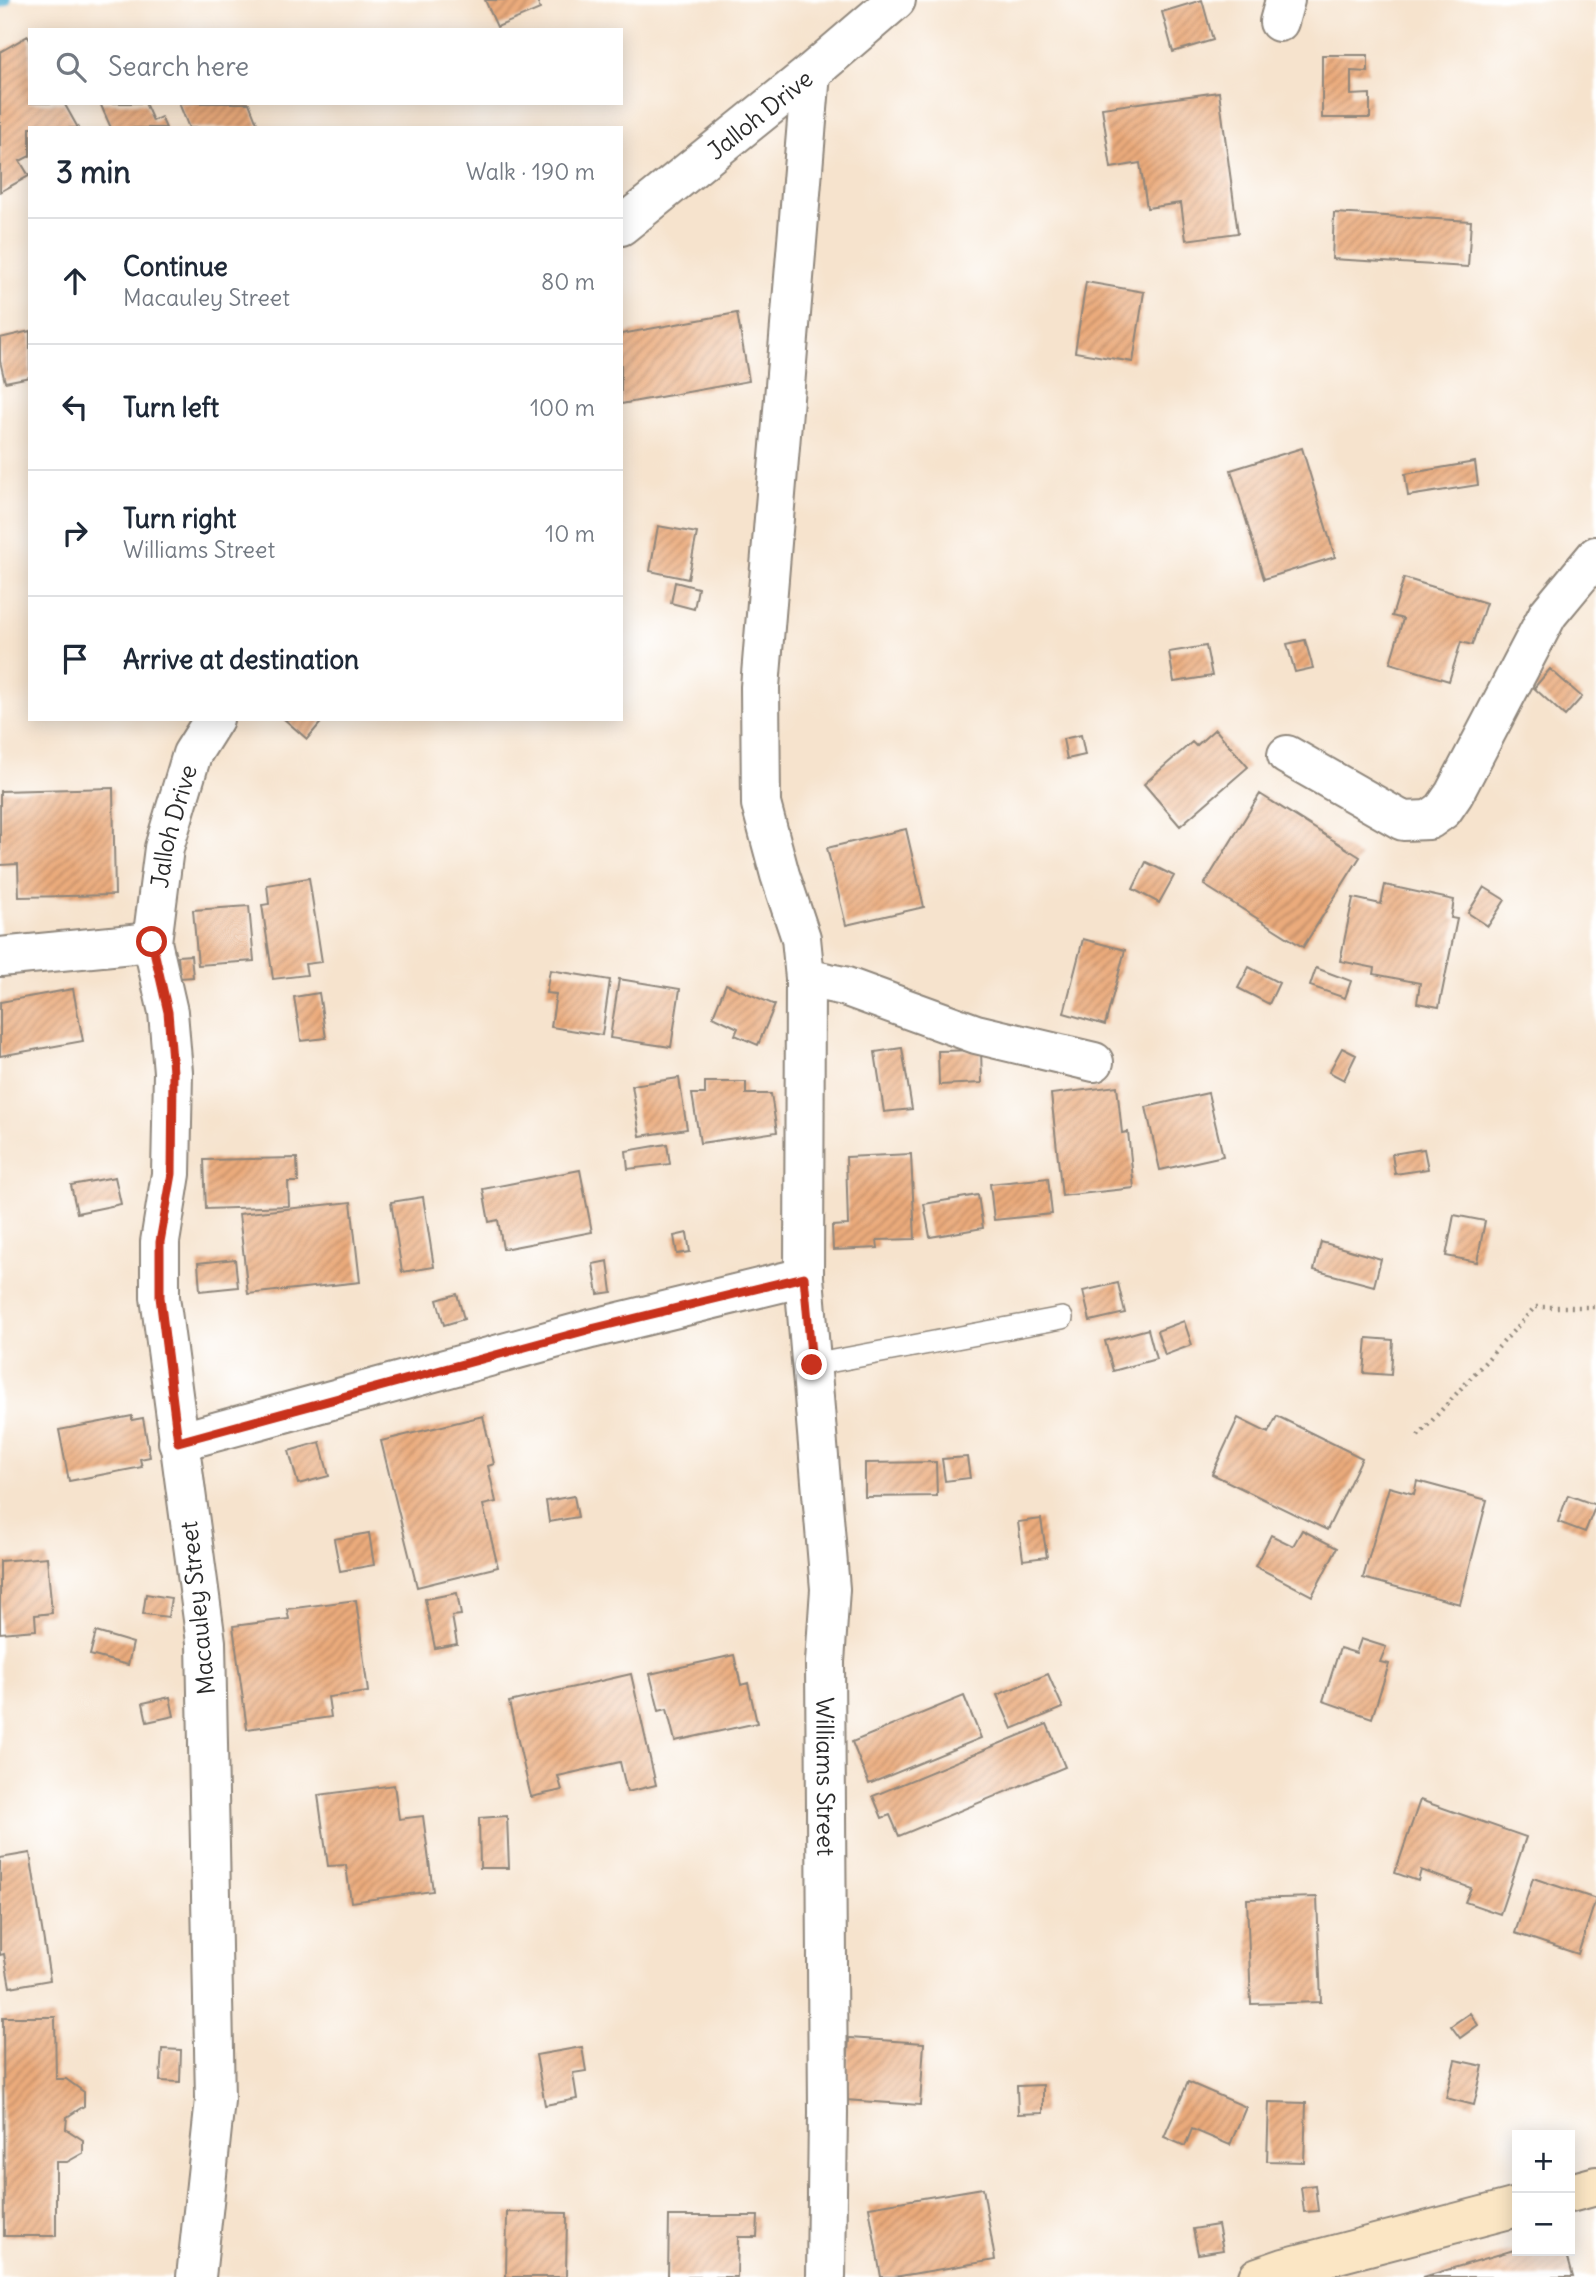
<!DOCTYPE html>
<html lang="en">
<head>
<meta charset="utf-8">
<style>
	body { margin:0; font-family:Delius,sans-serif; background:#f6f6f7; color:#1f2937 }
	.controls { position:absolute; right:21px; bottom:21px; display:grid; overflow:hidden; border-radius:0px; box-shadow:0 4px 18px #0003 }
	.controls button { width:63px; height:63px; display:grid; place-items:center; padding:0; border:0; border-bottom:2px solid #e0e1e3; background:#fff; color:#1f2937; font:35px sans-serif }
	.stop { position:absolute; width:21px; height:21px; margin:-16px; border:5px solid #c8321e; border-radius:50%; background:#fff }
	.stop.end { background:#c8321e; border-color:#fff; box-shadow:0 2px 7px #0008 }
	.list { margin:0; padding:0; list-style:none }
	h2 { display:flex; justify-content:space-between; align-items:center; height:91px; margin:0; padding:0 28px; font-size:30px }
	h2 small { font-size:23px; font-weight:400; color:#747a83 }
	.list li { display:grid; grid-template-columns:46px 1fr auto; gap:21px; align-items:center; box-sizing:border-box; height:126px; padding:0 28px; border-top:2px solid #e0e1e3 }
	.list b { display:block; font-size:26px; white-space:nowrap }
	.list p { margin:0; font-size:23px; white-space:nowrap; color:#747a83 }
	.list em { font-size:23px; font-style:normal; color:#747a83 }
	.icon { flex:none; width:38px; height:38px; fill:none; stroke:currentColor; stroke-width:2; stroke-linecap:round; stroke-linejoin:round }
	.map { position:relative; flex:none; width:1596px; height:2277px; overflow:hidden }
	.search { position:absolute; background:#fff; box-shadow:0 4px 18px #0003; left:28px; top:28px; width:595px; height:77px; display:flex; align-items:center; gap:18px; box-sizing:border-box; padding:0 24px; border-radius:0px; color:#747a83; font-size:26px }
	.panel { position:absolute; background:#fff; box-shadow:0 4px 18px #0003; left:28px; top:126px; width:595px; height:595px; border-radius:0px }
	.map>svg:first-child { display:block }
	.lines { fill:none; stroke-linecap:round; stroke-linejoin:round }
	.stream { stroke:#52aed0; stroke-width:12 }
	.building { fill:url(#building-hatch) }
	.lane-casing { stroke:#90877c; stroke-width:24 }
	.street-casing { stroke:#90877c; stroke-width:42 }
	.secondary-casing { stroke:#90877c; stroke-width:42 }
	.path { stroke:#90877c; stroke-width:4.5; stroke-dasharray:2 5; stroke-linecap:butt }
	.lane { stroke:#fff; stroke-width:21 }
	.street { stroke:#fff; stroke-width:38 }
	.secondary { stroke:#fbe6c4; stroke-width:38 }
	.route { stroke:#c8321e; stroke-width:9 }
	.labels { text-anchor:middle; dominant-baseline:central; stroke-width:5; stroke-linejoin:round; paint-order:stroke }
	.street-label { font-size:24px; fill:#2b2b2b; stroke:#fff }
</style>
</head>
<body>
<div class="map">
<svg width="1596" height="2277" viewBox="0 0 1596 2277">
	<defs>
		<pattern id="building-hatch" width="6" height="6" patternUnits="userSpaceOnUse" patternTransform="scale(1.75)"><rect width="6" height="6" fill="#ebab7c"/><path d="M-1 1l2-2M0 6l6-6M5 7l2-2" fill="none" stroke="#bf8b66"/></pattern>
	</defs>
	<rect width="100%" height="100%" fill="#fff"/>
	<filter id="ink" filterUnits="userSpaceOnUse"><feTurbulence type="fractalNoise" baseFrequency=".0143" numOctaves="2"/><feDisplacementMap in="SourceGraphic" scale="14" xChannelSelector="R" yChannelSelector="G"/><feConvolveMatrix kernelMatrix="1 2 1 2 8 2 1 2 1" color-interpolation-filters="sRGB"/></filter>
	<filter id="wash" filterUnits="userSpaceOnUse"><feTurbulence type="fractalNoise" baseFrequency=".00686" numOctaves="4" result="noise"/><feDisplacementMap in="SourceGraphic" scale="28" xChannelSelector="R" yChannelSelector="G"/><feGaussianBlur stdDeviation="1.57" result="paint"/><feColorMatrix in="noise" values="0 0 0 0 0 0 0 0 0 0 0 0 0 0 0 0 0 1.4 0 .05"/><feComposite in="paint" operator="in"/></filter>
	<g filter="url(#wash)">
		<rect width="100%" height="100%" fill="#f6e3cd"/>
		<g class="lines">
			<path class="stream" d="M0 2 5 0"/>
		</g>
		<g id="blocks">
			<path class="building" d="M485 0H537L540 9 497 27Z
				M1202 0 1213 40 1173 52 1162 12Z
				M28 36 30 40V103H64L78 128H30V156L20 161 29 176 0 192V52Z
				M1322 55H1368V72L1351 71V95L1370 94V118H1322Z
				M1219 92 1238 233 1186 240 1181 203 1147 208 1140 163 1111 168 1102 108Z
				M100 103H145L153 121 161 117 166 128H111Z
				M179 103H249L259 128H189Z
				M1334 213 1471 221 1468 267 1332 259Z
				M1086 282 1144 292 1133 362 1075 352Z
				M737 313 749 381 621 404V334Z
				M30 331V377L5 382 0 361V338Z
				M1302 448 1335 557 1264 579 1231 470Z
				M1475 462 1478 485 1408 496 1405 474Z
				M658 526 697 533 688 579 650 571Z
				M1404 578 1486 603 1472 645 1461 642 1449 681 1390 663 1403 619 1392 616Z
				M675 582 698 588 694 609 671 603Z
				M1305 640 1313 668 1295 672 1287 644Z
				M1206 646 1212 676 1174 682 1169 652Z
				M1550 669 1582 697 1565 716 1534 688Z
				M284 719H324L307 739Z
				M1215 729 1248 767 1180 826 1144 784 1192 742 1196 746Z
				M1081 735 1085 755 1067 759 1063 739Z
				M113 788 115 895 19 897 18 864 0 865V791Z
				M1260 794 1360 857 1303 947 1204 885Z
				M906 829 924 907 846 925 827 848Z
				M1146 862 1174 876 1159 903 1133 889Z
				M309 878 322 962 305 964 307 975 273 979 262 905 269 904 267 885Z
				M1385 885 1454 900 1451 918 1457 919 1439 1007 1417 1003 1420 983 1374 974 1375 968 1340 961 1353 898 1381 904Z
				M1484 887 1505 900 1488 926 1468 913Z
				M249 906 254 961 198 965 193 910Z
				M1083 939 1125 950 1105 1025 1064 1013Z
				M191 955 193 977 180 978 178 956Z
				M1249 967 1279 983 1269 1004 1238 988Z
				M1316 968 1351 981 1345 998 1310 986Z
				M550 970 610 980 602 1035 551 1027 556 994 546 993Z
				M619 979 680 989 671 1047 610 1038Z
				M726 984 775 1005 758 1045 735 1035 738 1028 713 1016Z
				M73 989 83 1041 0 1056V1002Z
				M319 993 326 1038 301 1041 294 997Z
				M902 1048 912 1109 884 1112 875 1052Z
				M1342 1048 1356 1055 1344 1080 1329 1072Z
				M981 1050 982 1083 939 1085 938 1051Z
				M679 1078 687 1129 640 1136 632 1085Z
				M705 1082H746V1094H771L777 1132 700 1143 692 1094H705Z
				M1117 1086 1122 1133 1128 1132 1134 1188 1062 1196 1051 1094Z
				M1208 1093 1223 1156 1160 1170 1146 1107Z
				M667 1144 670 1164 628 1169 626 1151Z
				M1424 1149 1428 1169 1395 1174 1392 1154Z
				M911 1154 915 1239 877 1240 878 1248 833 1250 832 1226 848 1225 846 1157Z
				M297 1158 298 1182H288L289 1206 206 1209 204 1160Z
				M580 1170 592 1232 503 1249 498 1220 489 1222 483 1189Z
				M115 1177 121 1204 77 1213 71 1185Z
				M1048 1178 1052 1214 994 1220 990 1184Z
				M978 1195 983 1228 930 1237 924 1204Z
				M423 1197 434 1267 402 1272 391 1202Z
				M351 1202 360 1282 248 1294 239 1214Z
				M1454 1215 1485 1221 1477 1262 1446 1256Z
				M687 1233 690 1252 677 1254 674 1236Z
				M1321 1242 1381 1259 1374 1286 1314 1270Z
				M235 1259 238 1287 200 1291 198 1263Z
				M608 1261 612 1292 598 1294 593 1264Z
				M1118 1283 1125 1313 1090 1321 1083 1291Z
				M457 1294 464 1319 444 1325 437 1300Z
				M1184 1321 1192 1345 1165 1355 1157 1331Z
				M1148 1329 1156 1359 1113 1371 1105 1341Z
				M1367 1338 1393 1340 1391 1375 1364 1373Z
				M132 1416V1420L143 1418 150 1457 140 1459 142 1467 69 1481 59 1430Z
				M483 1416 494 1464 488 1466 496 1502 483 1505 498 1567 417 1587 381 1441Z
				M1277 1416 1362 1458 1327 1530 1212 1474 1238 1418 1268 1433Z
				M320 1442 329 1476 298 1484 289 1451Z
				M967 1457 970 1478 945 1481 942 1459Z
				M936 1462 937 1496 865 1497V1463Z
				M1417 1481 1487 1500 1460 1604 1363 1578 1389 1487 1414 1494Z
				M1568 1495 1596 1505 1585 1532 1558 1522Z
				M574 1496 578 1517 549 1522 546 1501Z
				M1041 1519 1047 1557 1023 1560 1018 1522Z
				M1302 1530 1337 1548 1312 1596 1255 1566 1271 1535 1293 1546Z
				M369 1533 374 1565 340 1571 334 1539Z
				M47 1557 52 1613 35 1615 36 1630 0 1633V1561Z
				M457 1593 461 1615 452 1616 457 1644 435 1648 425 1599Z
				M146 1594 171 1598 168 1617 143 1614Z
				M356 1600 368 1692 328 1697 331 1717 247 1729 233 1626 289 1619 287 1609Z
				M96 1632 133 1643 128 1665 90 1655Z
				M1361 1639 1386 1647 1380 1662 1389 1664 1372 1718 1323 1701 1340 1648 1356 1653Z
				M734 1655 741 1685 748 1683 757 1723 675 1741 667 1709 659 1711 650 1674Z
				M631 1674 656 1785 627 1792 620 1762 558 1776 562 1790 531 1797 509 1702Z
				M1048 1674 1063 1708 1012 1729 997 1695Z
				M964 1696 981 1738 869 1784 852 1742Z
				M170 1697 174 1716 147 1722 143 1703Z
				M1047 1724 1065 1767 899 1836 890 1815 882 1818 873 1796Z
				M394 1785 399 1819 423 1816 433 1891 351 1902 346 1865 328 1866 318 1795Z
				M1420 1800 1526 1837 1500 1914 1465 1902 1471 1888 1421 1870 1418 1881 1395 1873Z
				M507 1816 509 1868H480L479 1818Z
				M30 1853 50 1980 10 1987 4 1954 0 1955V1858Z
				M1533 1878 1596 1899 1578 1954 1515 1933Z
				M1317 1897 1321 2002 1251 2004 1247 1899Z
				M1470 2013 1478 2025 1460 2038 1451 2026Z
				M3 2017H55L56 2079H66L84 2092V2106L67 2117 66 2129 83 2140V2153L67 2162H56V2236H4Z
				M849 2038 924 2043 920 2105 845 2100Z
				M582 2047 586 2071 573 2073 577 2099 545 2105 536 2055Z
				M162 2049 181 2050 180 2082 160 2081Z
				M1455 2060 1483 2066 1474 2105 1446 2098Z
				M1188 2082 1246 2107 1230 2145 1192 2129 1185 2146 1164 2137Z
				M1043 2085V2113L1018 2114 1017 2086Z
				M1269 2102 1306 2103 1304 2162 1267 2161Z
				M1315 2185 1318 2211 1304 2212 1301 2187Z
				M983 2188 995 2260 894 2277H881L869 2207Z
				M507 2212 567 2213 566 2277H506Z
				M669 2216H758L757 2237H738L737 2277H668Z
				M1218 2225 1223 2250 1198 2254 1193 2229Z
				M1517 2249V2251H1566L1573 2277H1423Z"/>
		</g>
	</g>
	<g filter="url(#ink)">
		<use href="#blocks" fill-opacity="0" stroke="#90877c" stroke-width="2"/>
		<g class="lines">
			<g class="lane-casing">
				<path id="lane" d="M812 1365 1062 1318"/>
			</g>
			<g class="street-casing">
				<g id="street">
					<path d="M1279 22 1285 0"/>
					<path id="s1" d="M811 73 760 687 761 804 780 875 801 938 805 978 804 1277 830 1589 825 1662 828 2112 826 2277"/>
					<path id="s2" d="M621 226 811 73 896 0"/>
					<path d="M1287 755 1403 821 1429 820 1443 810 1454 794 1548 614 1596 556"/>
					<path d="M0 957 152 942"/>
					<path d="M805 978 844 986 976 1034 1094 1062"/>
					<path d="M178 1442 591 1329 804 1277"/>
					<path id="s3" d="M196 2277 215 2100 206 1642 160 1297V1242L171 1174 173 1072 168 1012 152 942 164 848 192 754 214 719"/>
				</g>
			</g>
			<g class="secondary-casing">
				<path id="secondary" d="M1570 2193 1596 2186
					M1258 2277 1284 2268 1517 2207"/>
			</g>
			<path class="path" d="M1418 1436 1535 1307H1596"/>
			<use href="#lane" class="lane"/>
			<use href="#street" class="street"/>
			<use href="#secondary" class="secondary"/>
		</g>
	</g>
	<g class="lines" filter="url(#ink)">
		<path class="route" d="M152 942 168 1012 173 1072 172 1174 160 1242V1297L178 1442 591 1329 804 1277 812 1365"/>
	</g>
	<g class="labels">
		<g class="street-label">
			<text stroke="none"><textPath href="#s2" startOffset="178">Jalloh Drive</textPath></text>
			<text stroke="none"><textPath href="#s3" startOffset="1460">Jalloh Drive</textPath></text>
			<text transform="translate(197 1608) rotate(-96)">Macauley Street</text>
			<text stroke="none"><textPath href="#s1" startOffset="1713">Williams Street</textPath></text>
		</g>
	</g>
</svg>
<div class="controls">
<button>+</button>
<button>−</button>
</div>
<div class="stop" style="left:152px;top:942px"></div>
<div class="stop end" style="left:812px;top:1365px"></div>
<div class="search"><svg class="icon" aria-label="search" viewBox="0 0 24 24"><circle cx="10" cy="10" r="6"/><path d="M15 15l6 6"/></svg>Search here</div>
<section class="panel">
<h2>3 min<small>Walk · 190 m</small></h2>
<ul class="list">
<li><svg class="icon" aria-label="ahead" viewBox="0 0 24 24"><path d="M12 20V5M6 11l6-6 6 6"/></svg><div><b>Continue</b><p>Macauley Street</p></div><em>80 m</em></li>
<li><svg class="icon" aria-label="left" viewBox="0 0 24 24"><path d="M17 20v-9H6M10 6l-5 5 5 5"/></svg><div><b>Turn left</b></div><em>100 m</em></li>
<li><svg class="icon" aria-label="right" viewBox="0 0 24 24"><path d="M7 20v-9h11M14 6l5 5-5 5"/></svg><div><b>Turn right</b><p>Williams Street</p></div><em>10 m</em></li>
<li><svg class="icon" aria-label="arrive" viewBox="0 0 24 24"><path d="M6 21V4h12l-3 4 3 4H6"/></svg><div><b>Arrive at destination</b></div></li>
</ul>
</section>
</div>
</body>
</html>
